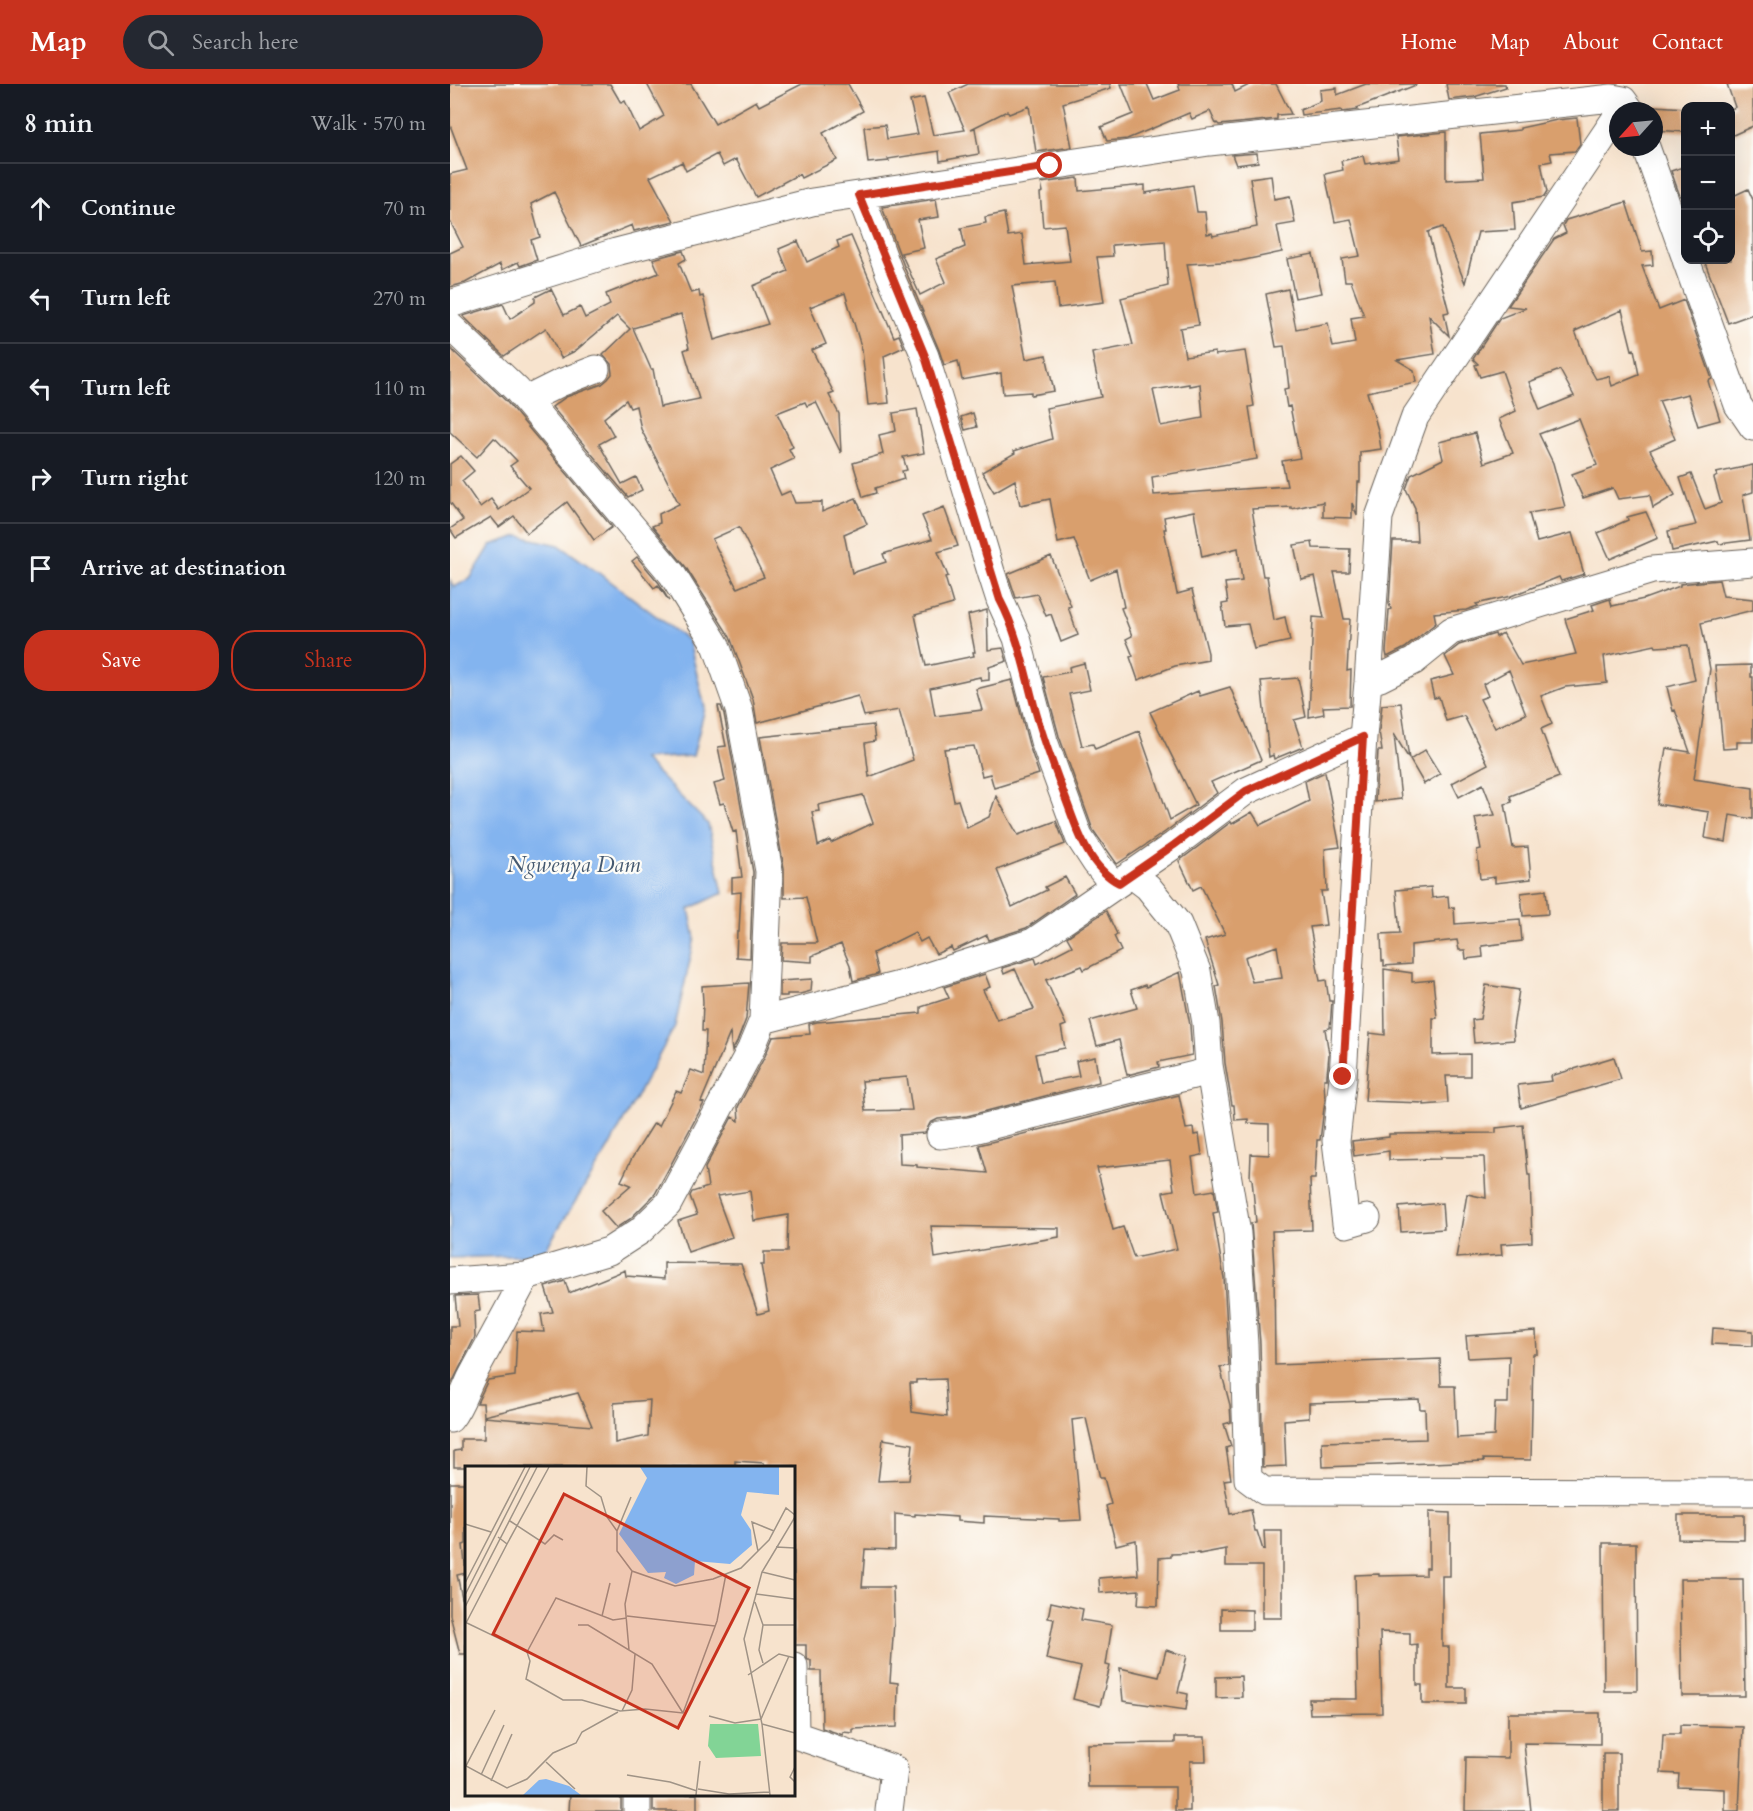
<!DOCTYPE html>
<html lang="en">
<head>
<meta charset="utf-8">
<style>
	body { margin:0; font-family:Cardo,serif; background:#242831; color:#f1f3f6 }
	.controls { position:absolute; right:18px; top:18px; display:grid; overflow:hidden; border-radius:12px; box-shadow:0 6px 24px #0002 }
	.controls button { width:54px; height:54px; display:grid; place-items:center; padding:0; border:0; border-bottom:2px solid #363941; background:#171b24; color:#f1f3f6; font:30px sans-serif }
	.compass { position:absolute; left:1159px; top:18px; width:54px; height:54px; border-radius:50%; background:#171b24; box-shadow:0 6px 24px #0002; rotate:243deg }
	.stop { position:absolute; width:18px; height:18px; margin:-14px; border:4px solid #c8321e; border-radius:50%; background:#fff }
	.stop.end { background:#c8321e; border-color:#fff; box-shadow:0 2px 6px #0008 }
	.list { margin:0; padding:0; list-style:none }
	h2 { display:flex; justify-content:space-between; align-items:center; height:78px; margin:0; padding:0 24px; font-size:26px }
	h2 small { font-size:20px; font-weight:400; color:#9ea1a6 }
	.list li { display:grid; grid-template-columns:39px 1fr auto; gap:18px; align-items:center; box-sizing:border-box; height:90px; padding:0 24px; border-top:2px solid #363941 }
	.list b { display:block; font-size:22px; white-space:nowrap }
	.list em { font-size:20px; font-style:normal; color:#9ea1a6 }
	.actions { display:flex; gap:12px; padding:18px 24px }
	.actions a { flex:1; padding:14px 0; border:2px solid #c8321e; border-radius:24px; text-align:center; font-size:21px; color:#c8321e }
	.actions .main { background:#c8321e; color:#fff }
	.icon { flex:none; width:33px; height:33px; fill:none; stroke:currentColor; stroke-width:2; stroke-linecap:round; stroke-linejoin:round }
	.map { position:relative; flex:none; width:1303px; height:1727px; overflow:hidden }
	header { display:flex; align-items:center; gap:36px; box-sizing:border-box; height:84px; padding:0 30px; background:#c8321e; color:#fff }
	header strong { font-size:28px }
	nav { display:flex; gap:33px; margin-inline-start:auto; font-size:21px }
	.search { width:420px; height:54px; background:#242831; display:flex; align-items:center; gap:15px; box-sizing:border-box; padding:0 21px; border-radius:33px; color:#9ea1a6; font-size:22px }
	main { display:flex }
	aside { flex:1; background:#171b24 }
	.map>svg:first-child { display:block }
	.water { fill:#83b4ef; stroke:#506886; stroke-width:1.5 }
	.building { fill:#d99f6d; fill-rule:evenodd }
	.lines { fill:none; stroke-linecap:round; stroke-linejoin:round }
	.minor-casing { stroke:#69625a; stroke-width:29 }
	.minor { stroke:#fff; stroke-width:27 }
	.route { stroke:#c8321e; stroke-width:8 }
	.labels { text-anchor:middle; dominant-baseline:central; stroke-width:4.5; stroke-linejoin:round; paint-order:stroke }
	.water-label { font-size:22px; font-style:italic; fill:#455970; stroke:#fdfcf7 }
	.inset-road { fill:none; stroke:#9f9386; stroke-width:1.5 }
	.view { fill:#c8321e; fill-opacity:0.15; stroke:#c8321e; stroke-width:3 }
	.inset-edge { fill:none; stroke:#1c1c1c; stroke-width:3 }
</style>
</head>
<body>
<header>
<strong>Map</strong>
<div class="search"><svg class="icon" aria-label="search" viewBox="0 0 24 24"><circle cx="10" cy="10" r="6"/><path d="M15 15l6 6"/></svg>Search here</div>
<nav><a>Home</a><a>Map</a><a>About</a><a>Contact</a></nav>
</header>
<main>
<aside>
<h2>8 min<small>Walk · 570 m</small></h2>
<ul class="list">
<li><svg class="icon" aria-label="ahead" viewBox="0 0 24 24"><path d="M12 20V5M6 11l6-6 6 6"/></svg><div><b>Continue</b></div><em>70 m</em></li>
<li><svg class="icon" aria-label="left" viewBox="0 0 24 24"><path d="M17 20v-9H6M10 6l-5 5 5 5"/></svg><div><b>Turn left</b></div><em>270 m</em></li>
<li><svg class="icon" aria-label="left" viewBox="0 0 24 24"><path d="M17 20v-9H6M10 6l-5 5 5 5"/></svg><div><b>Turn left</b></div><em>110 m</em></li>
<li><svg class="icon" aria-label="right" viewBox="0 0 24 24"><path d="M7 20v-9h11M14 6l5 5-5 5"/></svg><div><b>Turn right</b></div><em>120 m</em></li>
<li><svg class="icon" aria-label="arrive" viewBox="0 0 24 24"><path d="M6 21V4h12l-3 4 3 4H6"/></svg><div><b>Arrive at destination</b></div></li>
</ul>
<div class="actions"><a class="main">Save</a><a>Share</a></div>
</aside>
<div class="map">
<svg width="1303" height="1727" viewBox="0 0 1303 1727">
	<rect width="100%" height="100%" fill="#fdfcf7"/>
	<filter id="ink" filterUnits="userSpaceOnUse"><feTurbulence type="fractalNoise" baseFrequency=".0167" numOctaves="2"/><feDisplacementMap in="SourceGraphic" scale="12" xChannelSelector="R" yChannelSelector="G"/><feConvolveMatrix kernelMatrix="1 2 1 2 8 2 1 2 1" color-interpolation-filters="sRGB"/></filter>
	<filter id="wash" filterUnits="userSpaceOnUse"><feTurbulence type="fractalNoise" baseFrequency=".008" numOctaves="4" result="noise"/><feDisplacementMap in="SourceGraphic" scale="24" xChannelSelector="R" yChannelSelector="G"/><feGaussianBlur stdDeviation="1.35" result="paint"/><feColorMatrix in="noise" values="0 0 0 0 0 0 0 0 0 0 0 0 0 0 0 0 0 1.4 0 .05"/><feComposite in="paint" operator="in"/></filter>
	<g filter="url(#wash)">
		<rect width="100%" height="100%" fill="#f7e3cd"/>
		<path class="water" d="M69 452 109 461 156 494 239 557 255 624 243 672 193 675 258 740 273 809 239 825 245 854 225 942 158 1065 92 1171 0 1174V496L4 503 20 495 41 461Z"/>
		<g id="blocks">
			<path class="building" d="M0 0H160L171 19 175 17 189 47 214 32 197 0H241L265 40 306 17 309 22 352 0H398L413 27 373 49 387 76 351 94 349 90 306 113 286 75 273 82 267 70 236 87 232 78 200 93 224 137 184 147 182 141 131 162 104 108 81 120 90 153 81 156 87 176 70 182 68 178 52 186 50 180 15 199 0 203V169L13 163 0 137V90L17 86 0 41Z
				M518 0H660L661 4 613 19 622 63 586 68 579 22 559 30 557 27 521 45 525 44 529 70 490 77 489 67 438 75 439 77 418 79 414 43 435 41 437 55 468 50 460 17 474 14 483 51 515 46 499 9Z
				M671 0H697L704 16 730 6 728 0H782L785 8 801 0H826L841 30 827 31V35L769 41 767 39 766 40 760 27 742 35 739 29 677 55 657 57 651 43 683 30Z
				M916 0H966V1L907 24 908 26 892 28 891 26 851 31 850 26 871 17 870 6 887 4V11Z
				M996 0H1055L1056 3 1024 13 999 16Z
				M1277 0H1303V42L1281 52V25L1285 23Z
				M1204 22 1236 24V48L1204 46Z
				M1127 34 1130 60 1125 67 1100 69 1102 77 1091 79 1097 108 1094 113 1063 118 1065 146 1028 148 1015 199 993 143 978 148 999 228 994 229 999 252 979 232 985 270 947 276 964 286 966 298 917 308 928 346 931 365 910 368V398H908L907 431 902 419V434L873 433V418L841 425V423L802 425 813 492H817L824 536 835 533 840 557 804 565 798 540 775 542 772 520 778 519 775 499 792 497 788 464 752 473 744 427 714 433 716 445H714L727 510 742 506 758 569V576L725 582 688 596 680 573 683 572 676 555 682 552 671 524 674 523 666 485 640 496 624 455 608 459 600 415 570 421 565 396 544 408 532 388 565 369 564 367 602 355 596 324 651 313 642 269 683 261 671 214 718 202 715 157 662 161 663 172 647 173 654 218 608 224 605 198 562 202 576 275 596 271 604 307 581 311V308L553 310 551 289 512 296 508 277 494 281 489 266 455 185 432 123 486 115 489 133 468 136 474 164 451 169 470 211 496 198 486 175 515 163 511 144 536 139 535 133 554 129 558 152 572 150 576 181 620 177 615 141 593 143 590 109 593 108 591 99 628 94 629 107 695 101V109L743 101 747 128H755L757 150 762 149 763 152 807 143 800 94 821 91 824 115 840 112 845 139 827 142 832 168 790 177 737 180 749 241 730 244 735 272 765 268V271L795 267 804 322 799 323 807 375 702 393 704 411 837 402 832 377 850 374 840 322 837 323 834 305 839 304 834 262 826 263 816 210 838 205 846 245 878 239 883 263 905 259 901 234 914 232 901 197H895L892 175 910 172 901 135 885 138 875 90 893 86 891 77 913 72 915 80 949 75 946 53 996 48V96L1034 94 1030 50 1070 46V44L1107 36ZM739 300V302L750 300 753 334 711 342 703 306Z
				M807 69 808 78 786 81 782 71Z
				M1236 82V110L1230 112 1221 87Z
				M1298 105 1303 116V230L1278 239 1254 176H1281V113Z
				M1176 118 1192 168 1202 167 1203 181 1192 182 1209 226 1234 216 1262 295 1258 297 1270 336 1248 342 1238 310 1209 317 1225 355 1200 366 1225 411 1203 424 1200 411 1168 415 1163 404 1133 414 1122 390 1147 381 1129 335 1089 350 1103 379 1115 423 1079 429 1087 458 1122 449 1134 490 1111 497 1109 493 1061 512 1026 520 1028 522 1016 526 984 529 986 539 955 564 937 573 936 568 939 526 941 525 939 520 943 457H967L965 424 956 405 961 391 993 375 989 358 1025 349 1034 379 1063 369 1049 335 1066 327 1052 287 1030 293 1025 281 1028 280 1023 275 1050 234 1076 224 1058 222 1104 155 1116 149 1113 141 1116 136ZM1172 226 1182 266 1184 265 1189 291 1162 302 1159 292 1146 295 1138 281 1125 247ZM1110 286 1124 312 1090 326 1079 298Z
				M401 152 444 253 449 251 454 263 434 272 439 319 418 321 412 266 395 209 360 223 376 260 362 266 384 309 379 311 389 330 391 369 366 318 357 322 355 318 327 329 343 363 339 365 344 375 320 386 331 411 340 407 345 419 372 418V428L406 414 417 440 394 450 402 489 436 478 433 470 482 455 472 432 494 423 508 462 488 468 498 492 495 493 503 520 465 531 476 582 524 572 523 568H525L518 531 537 526 538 566 553 564 557 577 539 583V596L531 597 530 593 480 604 485 632 532 626 526 605 562 596 579 661 589 690 544 704 540 690 532 692 524 662 494 665 504 717 508 716 517 744 539 733 546 712 568 751 606 737 615 760 547 786 562 823 597 806 595 803 615 793 625 810 576 844 539 856 537 851 503 867 501 863 486 870 477 854 470 858 465 848 423 869 428 890 403 897 400 881 391 860 362 872V878L331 876 332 859H367L356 813 334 814V784L310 653 423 641 425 657 415 659 419 693 463 676 449 626 414 632 408 612 307 639 303 615 280 553 235 482 202 442 210 439 209 430 229 420 191 345 186 322 180 324 176 316 154 334 164 352 149 360 172 400 186 393 192 406 178 413 102 323 116 313 152 300 158 295 162 290 161 280 153 271 180 245 167 232 125 267 111 274 96 244 54 272 13 232 53 220 60 235 85 218V213L101 205 114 231 130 223 135 234 160 221 156 210 209 189 203 175 233 167 236 175 229 179 241 209 249 207 250 213 253 212 264 256 318 240 303 202 338 187 329 165 348 157 357 178 389 163 387 157ZM231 230 239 264 234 266 249 315 210 323 203 285H201L183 244ZM289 443 314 493 287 504 262 455ZM413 711 423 739 381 759 380 756 368 762 362 728 369 727 368 721Z
				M863 170 872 209 845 214 837 175Z
				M0 264 56 317 162 443 144 456 117 418 77 449 64 432 49 443 41 433 6 454 0 445 13 436 0 418V380L11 372 24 387 12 397 30 423 41 415 49 426 79 404 60 382 67 377 46 355 44 354 27 373 0 348Z
				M467 325 474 369 453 373 457 386 452 387 454 395 425 404 426 409 413 413 403 379 433 370 429 351 446 347 443 329Z
				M523 329 527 343 515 346 511 333Z
				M1303 381V408L1293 411 1300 456 1269 460 1268 457 1222 467 1218 447 1246 441 1230 394 1241 390 1255 425 1271 419 1264 394 1267 392 1266 389Z
				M1196 428 1208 454 1160 475 1148 449 1178 436 1177 433Z
				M862 458 863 464 900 465 899 488H884L894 535H900L897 587 901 586 900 621V622L873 623 874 630 859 633 863 533 874 534 865 492 851 495 844 461Z
				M601 472 621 522 618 523 628 551 611 558 601 530 596 532 587 510 566 514 558 490Z
				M187 473 209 499 219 517 208 501 204 504 182 477Z
				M1269 496 1273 512 1303 515V526L1251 539 1260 585 1244 695 1303 704V735L1280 731 1276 758 1255 754 1259 728 1207 720 1216 664 1240 668 1225 626 1223 627 1217 603 1245 596 1238 561 1206 563 1205 561 1154 572 1157 599 1115 603 1091 612 1102 640 1091 645 1109 693 1060 712 1062 718 1055 720 1063 764 1078 763 1081 795 1045 799V793L1030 795 1027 766 1031 765 1025 734 1045 731 1033 700 1009 713 1002 699 1038 680 1014 632 996 637 989 613 984 614 980 597 1004 591 995 572 1009 561 1045 550 1046 553 1053 549 1071 581 1126 570 1115 535 1144 526 1142 521 1160 515 1162 522 1194 515 1230 502V500ZM1059 586 1076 630 1045 644 1030 615 1038 612 1033 600Z
				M634 579 640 606 619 610 632 662 643 660 645 665 689 647 720 736 746 721 700 628 748 607 750 612 780 603 811 676 761 698 767 709 715 748 667 780 643 746 609 652 593 593 620 588 619 583Z
				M1301 581V593H1303V658H1287V664L1273 665 1265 582Z
				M848 594 856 633 844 636 853 663 824 675 823 671 819 673 811 597Z
				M951 619 959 675 944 650 951 715 925 718 928 667H932L929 647 932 621Z
				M268 622H271L274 630 303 788 300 874 286 873 287 848H289L291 808 282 809V794L292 793 286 747 283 748 274 719 270 720 264 700 275 697 268 663 276 662Z
				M975 666 990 690 974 700 960 676Z
				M875 688 890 763 875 765 877 807H871L876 841 860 843 870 897 876 896 879 917H882L880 944 875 945 879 970 877 992V995H874L875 1016 870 1056H867L865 1095H860L862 1146 822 1147 824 1184 825 1281 990 1275 991 1302H1005L1007 1354 1044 1352 1045 1319H1058L1059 1272 1018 1274 1016 1252 1086 1247 1087 1270H1083L1081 1376 1033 1375 1034 1377 873 1383 872 1358 976 1355 975 1325H970L969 1315 859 1319V1334L834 1336 836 1382 813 1383 810 1259 801 1139 806 1138 802 1095 800 1094 801 1070 819 1071V1040L798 1039V1035L785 1036 784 1021H782L775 979 772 938 766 902 769 901 755 856 775 850 751 802 743 806 729 777 781 738 782 740 802 728 810 741 859 717 855 697ZM827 862 832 894 802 898 795 873Z
				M981 803 982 814 998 812 999 824 1004 823 1005 840 1070 835 1072 857 1032 862 1033 873 1016 875 1015 866H1009L1007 856 961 861V880L934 882V877H932L931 850 950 849 946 806Z
				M1096 806 1098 830 1073 832 1071 809Z
				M656 827 667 850 664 852 671 867 634 886 632 882 596 896 616 941 611 943 615 964 585 970 591 999 629 992 626 977 645 973 649 998 517 1032 488 1035 480 1039 475 1049 449 1051 450 1080 467 1081V1083L537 1089 529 1061 729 1011 736 1045 743 1044 744 1051 749 1050 752 1071 742 1073 747 1109 764 1106 768 1128 763 1129 774 1194 778 1261 779 1282 770 1283 780 1321 781 1338 774 1340 781 1362 776 1364 781 1395 774 1396 780 1430 801 1426 805 1447H807L813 1466 815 1465 814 1447H832V1534H812V1482H776V1465L749 1470V1469L721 1470V1473L709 1474 708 1522 688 1521 689 1506 650 1509 649 1494 688 1491 686 1456 666 1461 656 1422 661 1420 654 1394H650L636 1334 622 1336 631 1436 609 1437V1435L534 1432V1439L507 1437V1433L465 1430V1432L445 1430V1466L415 1465 412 1503H443L444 1538 440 1598 448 1599 447 1643 403 1645V1649L393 1648V1651L372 1644 371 1587H361V1576H358L356 1572V1561H344V1383H314V1379L285 1377V1383H4V1367L11 1366V1355H34V1333L142 1342 128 1309 34 1332 33 1319H27L38 1296 65 1292 67 1247 94 1248 91 1230 103 1228 95 1203 115 1197 119 1209 175 1186 176 1192 214 1195V1179L291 1180 308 1230 319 1227 311 1181H314V1168H337L338 1131 304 1137 300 1107 267 1112 282 1153 238 1168 228 1137 247 1131 240 1112 242 1108 258 1103 255 1084 282 1033 289 1037 288 1023 315 972 323 953 360 950 359 940 367 938 471 929V923L499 914 494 903 535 890 540 903 533 906 547 936 584 925 565 885 554 890 552 884 585 874 587 880 622 862 617 853ZM457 993 462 1026 415 1027 412 997ZM720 1076 724 1106 713 1108 727 1165 684 1174 673 1143 663 1146 647 1084ZM481 1142 609 1144V1153L485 1174ZM495 1295 497 1333 462 1328 460 1299H466V1296ZM200 1316 198 1352 165 1359 164 1319ZM433 1355 463 1360 459 1396 428 1397Z
				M934 885 962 889V898L983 896 987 934H983V971L1020 970V992H996L998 1019 974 1021V1019L915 1017 920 949 935 951Z
				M730 888 740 941 742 971 708 978 709 983 677 991 669 956 647 962 640 937 687 924 681 906 695 901 696 903Z
				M362 895 361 907 350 910H337V912H330V897Z
				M299 899 296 935 287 958 282 967 280 949 251 1018 254 1019 205 1110 180 1135 166 1144 151 1127 181 1101 171 1097 182 1074 204 1039 209 1042 226 1007 231 1009 241 986 254 991 256 947H252L253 918 252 902Z
				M1036 901 1069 906 1063 944 1064 956 1024 959 1022 936 1030 935Z
				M1164 973 1171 995 1071 1024 1068 1001 1102 997 1101 992Z
				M1073 1041 1078 1091H1080L1082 1158 1051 1160 1052 1171 1006 1174 1017 1110 1036 1114 1034 1073H990V1075L939 1076V1067L904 1072 902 1057 939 1053V1050L1046 1049V1044Z
				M992 1119 994 1145 951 1148 949 1123Z
				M28 1211 30 1227 24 1228 25 1253 0 1303V1242H8L5 1212Z
				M1263 1244 1303 1247V1262L1262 1260Z
				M0 1399H16V1460L13 1461 16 1489 7 1491 16 1532V1570H10L0 1531Z
				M979 1428 1000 1429V1492H992V1563H999V1604H1016V1620H972V1601H967V1560L960 1561V1549L930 1548 932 1629 860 1630 859 1615H908L905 1491 929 1490V1492L976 1491V1484H979Z
				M1228 1431H1294V1456L1228 1455Z
				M1153 1459H1186L1187 1607H1154Z
				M1230 1495H1293L1295 1612H1232Z
				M601 1518 633 1525 631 1536 662 1541 656 1581 660 1582 650 1622 623 1615 631 1583 596 1575 604 1535 598 1534Z
				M771 1525 802 1526V1546H771Z
				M716 1566 737 1572 728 1608 738 1610 736 1626 673 1617 670 1584 709 1593Z
				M791 1592 792 1613 766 1614V1593Z
				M1058 1629H1150V1660L1074 1659 1081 1727H1015L1016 1673 1058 1674Z
				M1230 1641 1293 1643 1289 1727H1275V1705L1228 1703 1229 1690 1211 1689 1213 1650H1230Z
				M725 1653H755L756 1677H740V1727H725V1703H638L637 1660 725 1659Z
				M1153 1669H1169V1727H1153Z
				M120 1710H171V1727H119Z
				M203 1710H247V1727H203Z"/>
		</g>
	</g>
	<g filter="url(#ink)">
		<use href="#blocks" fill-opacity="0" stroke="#69625a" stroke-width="1.5"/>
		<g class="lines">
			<g class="minor-casing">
				<path id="minor" d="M1196 63 1236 175
					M409 111 416 126 440 191 475 272 507 374 541 488 550 516 567 554 594 657 629 753 646 779 658 794 669 799
					M1236 176 1288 321 1303 343
					M0 220 166 168 362 118 759 58 1162 14 1173 16 1181 27
					M0 242 67 306 222 490 266 561 289 626 319 787 313 936 301 965 218 1120 190 1147 159 1167 76 1192 0 1197
					M76 316 110 299 146 285
					M918 598 930 594 964 577 1001 547 1202 486 1303 478
					M681 790 698 803 728 840 747 887 756 939 759 981 787 1149 794 1260 798 1395 814 1407 1303 1408
					M313 936 453 900 583 858 724 761 796 707 913 653
					M490 1051 520 1047 578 1032 760 987
					M917 1134 896 1140 886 1057 893 993 913 653 918 598 929 433 965 333 1168 31
					M0 1335C10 1323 14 1309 21 1294 39 1260 58 1227 76 1192
					M344 1582 345 1651 444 1685 439 1727
					M187 1727V1710"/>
			</g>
			<use href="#minor" class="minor"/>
		</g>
	</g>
	<g class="lines" filter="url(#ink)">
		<path class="route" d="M600 82 409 111 475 272 550 516C568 550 575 588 585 625 594 658 606 689 618 721 628 749 640 784 669 799L724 761 796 707 913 653 893 993"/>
	</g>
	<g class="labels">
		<g class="water-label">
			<text x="124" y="781">Ngwenya Dam</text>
		</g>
	</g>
	<g transform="translate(15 1382)">
		<rect width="330" height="330" fill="#f7e3cd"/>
		<path d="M245 258H293L296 290 251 292 243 280Z" fill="#82d496"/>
		<path d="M175 1H314V29L282 26 276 49 286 64 287 79 265 98 230 95 229 109 211 118 199 112 201 106 183 107 154 68 182 12ZM81 313 104 320 116 329H58L74 314Z" fill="#83b4ef"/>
		<path class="inset-road" d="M122 1 121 20 136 31 142 51 152 65M166 31 152 65V85L167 105 210 120 248 113 276 102 304 74 321 42 330 49M45 55 80 78 89 69 98 74M0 58 26 66M42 78 84 1M311 81 330 82M293 85 287 56 309 65M297 106 330 114M0 117 60 1M291 128 329 133M0 129 65 1M290 136 298 159 294 184 298 197M0 141 72 1M137 150 145 117M162 150 250 160M2 157 62 186 65 195 61 213 98 234H117L155 245 180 243 218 247 252 155 261 108M0 159 42 78 33 71M113 159H123L187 198 218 247M298 159H330M164 184 160 138 167 105M62 186 91 132 148 154 162 152M283 209 314 188 330 192M30 244 1 300 42 322 62 313 88 287 111 277 117 266 153 246M157 245 167 224 170 188M244 250 270 257 296 253 324 190M297 258 330 267M81 296 110 323M330 301 325 311 330 316M16 309 39 259M162 309 205 316 232 325M26 315 47 268M233 323 264 328 304 326M231 329 235 295M305 329 297 258 279 173 297 106 330 51"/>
		<path class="view" d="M99 28 284 122 213 262 28 168Z"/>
		<rect width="330" height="330" class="inset-edge"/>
	</g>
</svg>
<div class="controls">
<button>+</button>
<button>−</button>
<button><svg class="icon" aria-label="locate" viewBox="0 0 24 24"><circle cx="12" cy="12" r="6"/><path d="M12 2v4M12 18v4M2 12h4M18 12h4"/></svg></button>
</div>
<svg class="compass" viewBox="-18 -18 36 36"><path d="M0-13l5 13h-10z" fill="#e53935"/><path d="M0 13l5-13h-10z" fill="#9ea1a6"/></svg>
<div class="stop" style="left:600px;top:82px"></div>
<div class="stop end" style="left:893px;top:993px"></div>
</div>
</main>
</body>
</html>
